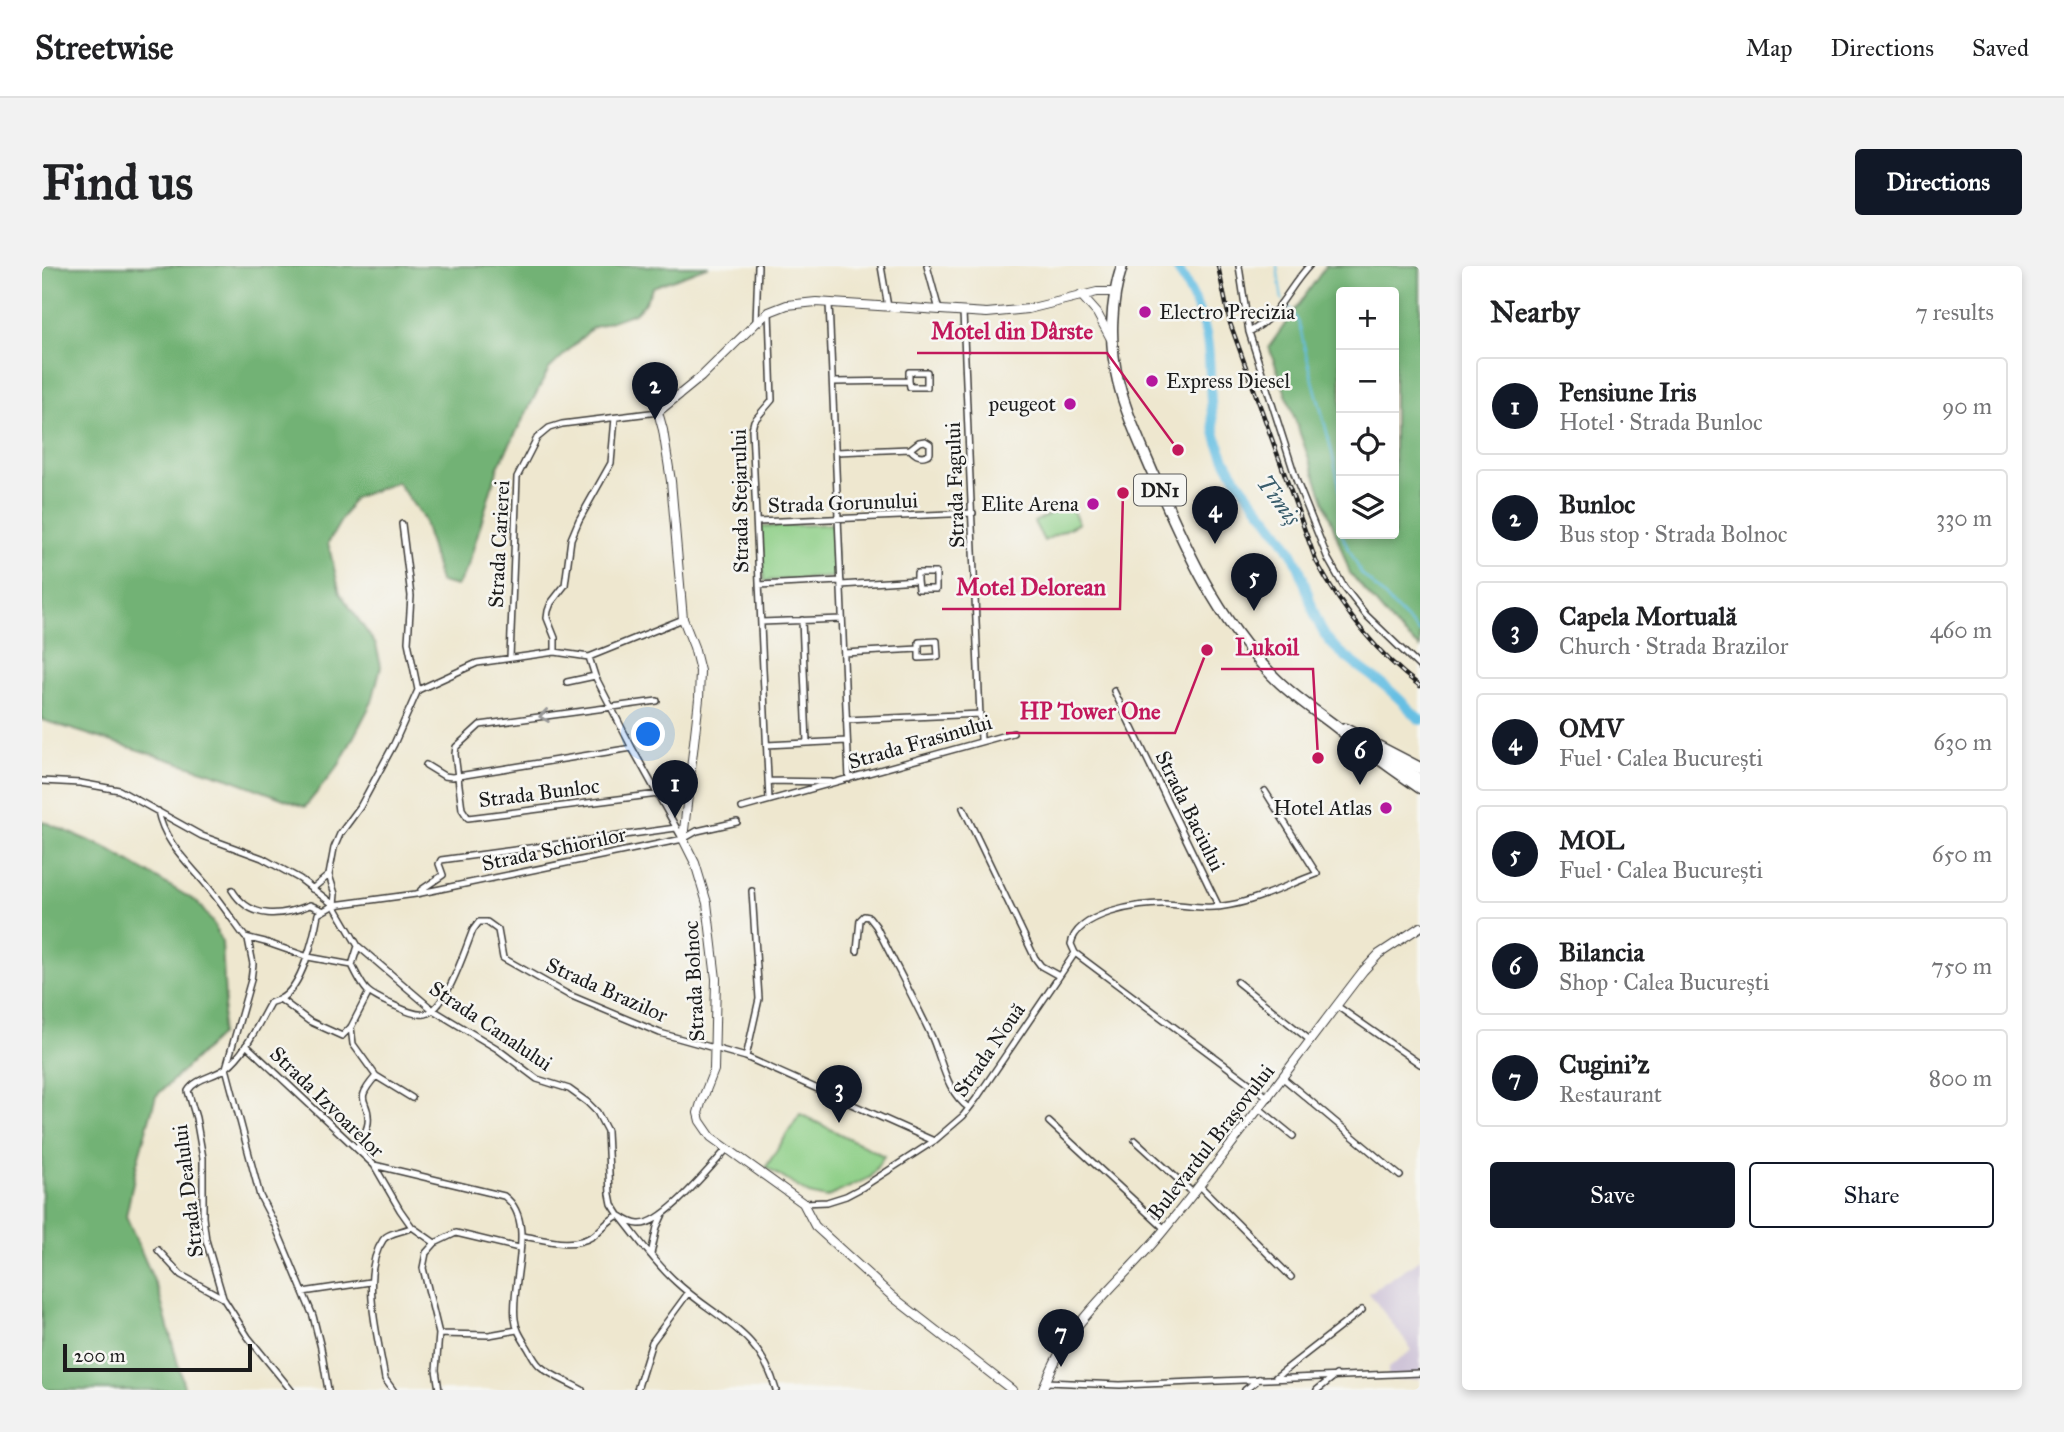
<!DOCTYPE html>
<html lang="en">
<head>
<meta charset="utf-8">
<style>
	body { margin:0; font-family:"IM FELL Great Primer",serif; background:#f2f2f2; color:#202124 }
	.controls { position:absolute; right:21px; top:21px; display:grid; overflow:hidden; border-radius:7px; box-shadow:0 4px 10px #0003 }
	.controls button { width:63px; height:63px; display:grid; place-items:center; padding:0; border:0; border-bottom:2px solid #e0e0e0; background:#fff; color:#202124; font:35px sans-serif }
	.scale { position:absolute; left:21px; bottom:18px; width:189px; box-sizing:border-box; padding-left:7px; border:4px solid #1c1c1c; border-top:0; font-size:19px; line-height:24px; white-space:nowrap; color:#1c1c1c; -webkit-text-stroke:5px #f6f6f2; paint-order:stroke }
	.you { position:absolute; left:607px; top:469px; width:24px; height:24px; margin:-18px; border:5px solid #fff; border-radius:50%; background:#1a73e8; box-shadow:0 0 0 10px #1a73e833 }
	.badge { display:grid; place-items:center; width:46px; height:46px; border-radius:50%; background:#111827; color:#fff; font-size:23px; font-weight:700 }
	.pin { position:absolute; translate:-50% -58px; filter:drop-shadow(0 2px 4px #0008) }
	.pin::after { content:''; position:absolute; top:37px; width:24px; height:21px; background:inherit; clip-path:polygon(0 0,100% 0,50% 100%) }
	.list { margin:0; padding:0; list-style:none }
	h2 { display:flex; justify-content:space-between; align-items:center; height:91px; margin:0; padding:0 28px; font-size:30px }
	h2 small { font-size:23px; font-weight:400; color:#757577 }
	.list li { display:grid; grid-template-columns:46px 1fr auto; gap:21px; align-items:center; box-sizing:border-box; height:98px; margin:0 14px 14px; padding:0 14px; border:2px solid #e0e0e0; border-radius:7px }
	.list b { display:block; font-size:26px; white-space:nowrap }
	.list p { margin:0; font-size:23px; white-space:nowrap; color:#757577 }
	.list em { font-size:23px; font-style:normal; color:#757577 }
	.actions { display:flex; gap:14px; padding:21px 28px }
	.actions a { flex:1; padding:16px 0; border:2px solid #111827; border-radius:7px; text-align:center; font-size:24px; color:#111827 }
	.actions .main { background:#111827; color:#fff }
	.icon { flex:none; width:38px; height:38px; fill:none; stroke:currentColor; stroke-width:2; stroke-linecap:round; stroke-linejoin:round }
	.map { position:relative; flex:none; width:1378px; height:1124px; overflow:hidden; border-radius:7px }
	header { display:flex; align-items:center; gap:42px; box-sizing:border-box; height:98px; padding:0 35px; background:#fff; border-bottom:2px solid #e0e0e0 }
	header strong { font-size:33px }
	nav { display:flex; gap:38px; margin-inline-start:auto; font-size:24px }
	.intro { display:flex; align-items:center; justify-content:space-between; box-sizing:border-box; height:168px; padding:0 42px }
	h1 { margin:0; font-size:49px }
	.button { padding:18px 32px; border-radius:7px; background:#111827; color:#fff; font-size:24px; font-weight:700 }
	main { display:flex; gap:42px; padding:0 42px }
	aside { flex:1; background:#fff; border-radius:7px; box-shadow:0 4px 10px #0003 }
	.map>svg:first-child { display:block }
	.industrial { fill:#cbbfd5 }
	.green { fill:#8ecf87; stroke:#557652; stroke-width:2 }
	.forest { fill:#72b274; stroke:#476748; stroke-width:2; fill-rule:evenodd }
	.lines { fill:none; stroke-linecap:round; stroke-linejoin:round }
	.stream { stroke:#66bfe3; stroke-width:2 }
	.river { stroke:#66bfe3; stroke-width:10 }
	.street-casing { stroke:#3c3a37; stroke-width:8 }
	.secondary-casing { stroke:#3c3a37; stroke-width:10 }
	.primary-casing { stroke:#3c3a37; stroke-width:11 }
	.highway-casing { stroke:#3c3a37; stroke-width:13 }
	.street { stroke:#fff; stroke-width:5 }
	.secondary { stroke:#fff; stroke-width:8 }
	.primary { stroke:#fff; stroke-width:9 }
	.highway { stroke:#fff; stroke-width:10 }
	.rail-casing { stroke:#1c1c1c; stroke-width:4.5 }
	.rail { stroke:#f6f6f2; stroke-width:2; stroke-dasharray:5; stroke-linecap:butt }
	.oneway { stroke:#999 }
	.poi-dot { fill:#b5179e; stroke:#f6f6f2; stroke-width:2.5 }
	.labels { text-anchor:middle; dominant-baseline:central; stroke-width:5; stroke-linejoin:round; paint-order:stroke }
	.shield { fill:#f6f6f2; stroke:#5d5d5c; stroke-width:2 }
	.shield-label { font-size:19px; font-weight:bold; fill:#1c1c1c }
	.poi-label { font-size:21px; fill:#1c1c1c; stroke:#f6f6f2; text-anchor:end }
	.street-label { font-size:21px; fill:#1c1c1c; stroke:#f6f6f2 }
	.water-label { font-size:23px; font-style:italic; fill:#3a5d6c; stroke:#f6f6f2 }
	.leader { fill:none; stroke:#c2185b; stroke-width:2.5 }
	.callout-dot { fill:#c2185b; stroke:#f6f6f2; stroke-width:2.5 }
	.callout-label { font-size:23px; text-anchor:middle; font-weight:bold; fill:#c2185b; stroke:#f6f6f2; stroke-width:5; stroke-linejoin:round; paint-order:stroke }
</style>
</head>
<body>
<header>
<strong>Streetwise</strong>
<nav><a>Map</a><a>Directions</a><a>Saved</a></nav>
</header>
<div class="intro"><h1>Find us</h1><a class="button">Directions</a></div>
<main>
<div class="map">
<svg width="1378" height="1124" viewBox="0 0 1378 1124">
	<rect width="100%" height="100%" fill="#f6f6f2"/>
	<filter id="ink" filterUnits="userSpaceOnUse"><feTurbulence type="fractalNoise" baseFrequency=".0143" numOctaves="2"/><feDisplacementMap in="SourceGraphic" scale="14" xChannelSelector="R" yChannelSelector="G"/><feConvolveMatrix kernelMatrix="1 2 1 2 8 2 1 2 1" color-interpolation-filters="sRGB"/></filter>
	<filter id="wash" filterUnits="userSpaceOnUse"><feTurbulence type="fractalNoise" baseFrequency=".00686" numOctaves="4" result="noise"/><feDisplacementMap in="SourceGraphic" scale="28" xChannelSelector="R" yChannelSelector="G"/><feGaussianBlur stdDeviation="1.57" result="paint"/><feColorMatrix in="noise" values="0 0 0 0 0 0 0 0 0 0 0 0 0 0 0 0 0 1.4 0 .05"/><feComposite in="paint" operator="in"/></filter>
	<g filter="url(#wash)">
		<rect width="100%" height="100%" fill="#eee7cf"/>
		<path class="industrial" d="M1378 993V1113L1346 1114V1102L1370 1084 1327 1027Z"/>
		<path class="green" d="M1027 238 1037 257 1002 275 992 256Z
			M792 258 795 311 722 315 719 261Z
			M758 848 842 890 829 911 784 932 767 928 724 901Z"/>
		<path class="forest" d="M0 0H667L611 21 602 38 593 47 550 62 507 103 456 201 426 300 415 320 398 316 381 252 355 216 312 232 286 277 298 327 334 379 339 400 330 436 297 499 263 541 186 512 0 454Z
			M1284 0H1378V382L1352 359 1308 307 1227 81ZM1299 26H1352V268H1299Z
			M0 555 62 581 155 636 171 657 180 676 183 734 178 769 114 830 95 897 84 950 116 1024 143 1124H0Z"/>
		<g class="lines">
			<path class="stream" d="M1235 0 1240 34
				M1243 38 1248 42 1257 57C1268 111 1287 164 1297 219 1300 235 1294 251 1299 267
				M1300 269 1319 307 1378 367"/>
			<path class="river" d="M1134 0C1147 21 1158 44 1164 68 1172 107 1163 146 1179 184 1196 228 1241 259 1258 304 1268 329 1271 356 1289 377 1303 392 1319 402 1335 414 1351 425 1364 440 1378 454"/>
		</g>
	</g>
	<g filter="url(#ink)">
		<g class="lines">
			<g class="street-casing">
				<path id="street" d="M839 0 846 41
					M885 0 897 44
					M1197 0 1207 66 1255 216 1286 293 1302 321 1324 349 1378 401
					M787 37 807 513
					M921 46 939 474
					M714 56 716 0
					M1207 66C1237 51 1245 23 1267 0
					M791 116 867 115 868 121H885V106H867V115
					M794 186 868 183C873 189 880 193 888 187V178L883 175 877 176 868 183
					M715 256 931 247
					M360 258 369 330 366 376 376 424
					M717 319 799 315
					M799 319 875 314 876 323H894V307H875V314
					M760 354 765 477
					M719 356 800 353
					M513 386V372L505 352 506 345 509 337 523 319 529 273 537 254 569 197 573 152
					M802 387 877 383V392L896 391 895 375 877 376V383
					M547 391 553 410 590 482 640 572
					M547 391 641 353
					M468 392 475 211 495 172 507 162 520 158 616 146
					M525 416 553 410
					M1072 425 1177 641
					M615 435 438 459 414 481 413 488 420 543 426 552 616 528
					M804 454 938 448
					M724 479 805 475
					M384 499 402 510 410 511 590 482
					M0 515 38 517 77 524 160 570 220 592 258 613 292 639 316 680 391 744 454 782 495 813 527 823 545 836 555 846 565 865 568 928 570 938 577 949C595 971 612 996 633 1015 673 1053 718 1064 734 1124
					M726 515 789 516
					M1223 525 1275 608C1247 618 1217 634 1188 639 1166 644 1145 639 1123 638 1097 637 1035 647 1029 678L1033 687 1227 832
					M727 534 710 163 712 155 730 134 727 46
					M700 542 971 467
					M921 542 993 692 999 700 1017 710
					M116 545C123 580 150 599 170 626 182 641 192 656 203 671L223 676 266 691 310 699
					M270 623 287 609
					M190 624C209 655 240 650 268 639L280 644
					M379 624 401 609 397 598 399 594 634 562
					M292 639 293 628 287 609 292 582 298 568 318 541 352 478 376 424 435 397 513 386 547 391
					M206 673 211 698 209 714 184 802 218 930 232 957 271 1050 279 1082 286 1124
					M316 680 310 699C323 726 324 727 351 739 360 743 373 750 383 748 405 743 423 683 431 664L437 656H445L456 664 461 692 525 728 618 767 704 791 892 875
					M815 685 818 654 822 650 827 651 834 660C852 696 871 731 888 767 900 792 903 825 927 842
					M1195 716 1269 775
					M238 733 267 755 300 770 309 761 326 728
					M1295 740 1378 798
					M309 761 311 778 334 810C309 839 329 831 326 857 325 865 319 875 316 883
					M204 779 332 899 358 944 370 961 393 977
					M704 791 717 733 710 625
					M334 810 370 832
					M1241 812 1358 910
					M1218 843 1251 870
					M1007 856 1123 963
					M1093 874 1152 928
					M332 899 462 930C496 955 468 1016 473 1053 474 1064 480 1072 486 1082 489 1087 493 1096 498 1100 509 1110 527 1116 540 1124
					M1158 920 1249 1011
					M761 937 785 936 804 930 821 921 892 875 921 850 934 833 1033 687
					M481 970C504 974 530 983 551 970 560 963 566 954 577 949 583 953 589 958 597 958 621 960 668 901 685 883
					M116 984 139 1009 181 1032
					M609 988 615 961 621 948
					M261 1026 328 1016
					M397 1068 447 1069 475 1064
					M1234 1111 1320 1044
					M1004 1116 1078 1119 1378 1107
					M249 1124 206 1071 181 1032 164 974 161 951V892L154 852 146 825C154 812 172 811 184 802 204 787 216 758 228 737 231 735 235 735 238 733 260 722 272 671 276 648L292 639 374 628 641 573 655 565 695 556
					M351 1124 343 1113C337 1074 317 1009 341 974 346 966 362 966 370 961
					M397 1124 394 1104 397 1068 381 1002 384 987 393 977 414 967 477 982
					M595 1124 610 1076 646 1027
					M1203 1124 1217 1113
					M1275 1124 1294 1109"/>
			</g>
			<g class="secondary-casing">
				<path id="secondary" d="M1039 29 1055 47 1069 73
					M970 1124 851 1031 773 960 761 937 669 871 658 855 656 847 659 837 672 804 674 713 665 637 653 597 641 573 657 433 658 405 652 381 641 353 629 215 621 164 616 146 659 111 714 57 727 46 745 39 774 36 945 47 986 43 1055 26H1073
					M1000 1124C1009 1104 1017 1085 1030 1067 1057 1030 1093 1000 1122 964 1191 879 1254 792 1321 705L1337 688 1378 661"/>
			</g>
			<g class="primary-casing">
				<path id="primary" d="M1331 483 1378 513"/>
			</g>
			<g class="highway-casing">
				<path id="highway" d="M1080 0C1068 37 1067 78 1076 115 1084 148 1099 179 1112 210 1144 283 1174 351 1230 409 1249 429 1271 443 1292 459 1320 481 1349 502 1378 522
					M1303 463 1378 502"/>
			</g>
			<use href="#street" class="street"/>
			<use href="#secondary" class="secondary"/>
			<use href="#primary" class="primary"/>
			<use href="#highway" class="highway"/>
			<g class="rail-casing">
				<path id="rail" d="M1176 0 1188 57 1274 295C1300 343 1334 387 1378 420"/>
			</g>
			<use href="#rail" class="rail"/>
		</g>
		<defs><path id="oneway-chevron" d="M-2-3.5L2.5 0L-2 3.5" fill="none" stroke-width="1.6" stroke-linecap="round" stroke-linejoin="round" transform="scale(1.75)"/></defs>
		<use class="oneway" href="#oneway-chevron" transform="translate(502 450) rotate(172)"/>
	</g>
	<g class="poi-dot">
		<circle cx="1103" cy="46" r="7"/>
		<circle cx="1110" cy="115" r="7"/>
		<circle cx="1028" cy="138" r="7"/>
		<circle cx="1051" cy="238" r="7"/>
		<circle cx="1344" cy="542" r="7"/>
	</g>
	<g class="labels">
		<rect class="shield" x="1092" y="208.5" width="52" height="31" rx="5"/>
		<g class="shield-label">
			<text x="1118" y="224">DN1</text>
		</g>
		<g class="poi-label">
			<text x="1117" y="46" text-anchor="start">Electro Precizia</text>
			<text x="1124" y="115" text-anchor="start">Express Diesel</text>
			<text x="1014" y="138">peugeot</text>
			<text x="1037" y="238">Elite Arena</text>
			<text x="1330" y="542">Hotel Atlas</text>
		</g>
		<g class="street-label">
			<text transform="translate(913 219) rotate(-92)">Strada Fagului</text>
			<text transform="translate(698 235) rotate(-91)">Strada Stejarului</text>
			<text transform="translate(801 237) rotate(-2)">Strada Gorunului</text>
			<text transform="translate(457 278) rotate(-87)">Strada Carierei</text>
			<text transform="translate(878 476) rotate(-16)">Strada Frasinului</text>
			<text transform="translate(497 527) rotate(-7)">Strada Bunloc</text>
			<text transform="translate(1148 545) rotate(64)">Strada Baciului</text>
			<text transform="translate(512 583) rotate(-12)">Strada Schiorilor</text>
			<text transform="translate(652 715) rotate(-93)">Strada Bolnoc</text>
			<text transform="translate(565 724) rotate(24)">Strada Brazilor</text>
			<text transform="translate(449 760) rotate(34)">Strada Canalului</text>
			<text transform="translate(947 784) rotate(-55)">Strada Nouă</text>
			<text transform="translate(285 836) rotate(44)">Strada Izvoarelor</text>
			<text transform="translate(1169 876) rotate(-52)">Bulevardul Brașovului</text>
			<text transform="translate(146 925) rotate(-97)">Strada Dealului</text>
		</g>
		<g class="water-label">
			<text transform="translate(1237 234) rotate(53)">Timiș</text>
		</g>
	</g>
	<path class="leader" d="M1136 184L1065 87H875M1081 227L1078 343H900M1276 492L1271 403H1179M1165 384L1133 467H964"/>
	<g class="callout-dot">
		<circle cx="1136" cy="184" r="7"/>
		<circle cx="1081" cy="227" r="7"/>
		<circle cx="1276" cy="492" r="7"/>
		<circle cx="1165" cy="384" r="7"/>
	</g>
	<g class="callout-label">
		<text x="970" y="73">Motel din Dârste</text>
		<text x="989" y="329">Motel Delorean</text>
		<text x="1225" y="389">Lukoil</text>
		<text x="1048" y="453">HP Tower One</text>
	</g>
</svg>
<div class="controls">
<button>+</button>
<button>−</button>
<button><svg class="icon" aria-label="locate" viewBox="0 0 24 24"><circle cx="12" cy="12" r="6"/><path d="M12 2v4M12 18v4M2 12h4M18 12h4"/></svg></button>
<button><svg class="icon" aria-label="layers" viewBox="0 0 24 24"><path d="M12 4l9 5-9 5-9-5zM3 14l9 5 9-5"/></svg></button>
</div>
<div class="scale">200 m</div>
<div class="you"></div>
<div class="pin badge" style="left:633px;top:552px">1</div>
<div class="pin badge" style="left:613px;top:154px">2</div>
<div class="pin badge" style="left:797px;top:857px">3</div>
<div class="pin badge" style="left:1173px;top:278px">4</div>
<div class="pin badge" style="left:1212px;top:345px">5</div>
<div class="pin badge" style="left:1318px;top:519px">6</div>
<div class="pin badge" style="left:1019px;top:1101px">7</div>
</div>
<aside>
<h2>Nearby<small>7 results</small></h2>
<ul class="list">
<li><span class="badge">1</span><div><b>Pensiune Iris</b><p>Hotel · Strada Bunloc</p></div><em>90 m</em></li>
<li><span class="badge">2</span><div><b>Bunloc</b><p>Bus stop · Strada Bolnoc</p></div><em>330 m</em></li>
<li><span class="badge">3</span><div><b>Capela Mortuală</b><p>Church · Strada Brazilor</p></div><em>460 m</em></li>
<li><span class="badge">4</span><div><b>OMV</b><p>Fuel · Calea București</p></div><em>630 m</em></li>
<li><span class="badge">5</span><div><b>MOL</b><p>Fuel · Calea București</p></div><em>650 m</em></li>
<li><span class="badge">6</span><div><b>Bilancia</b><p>Shop · Calea București</p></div><em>750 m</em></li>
<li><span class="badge">7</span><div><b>Cugini'z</b><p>Restaurant</p></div><em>800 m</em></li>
</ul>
<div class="actions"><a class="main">Save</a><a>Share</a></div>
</aside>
</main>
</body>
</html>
